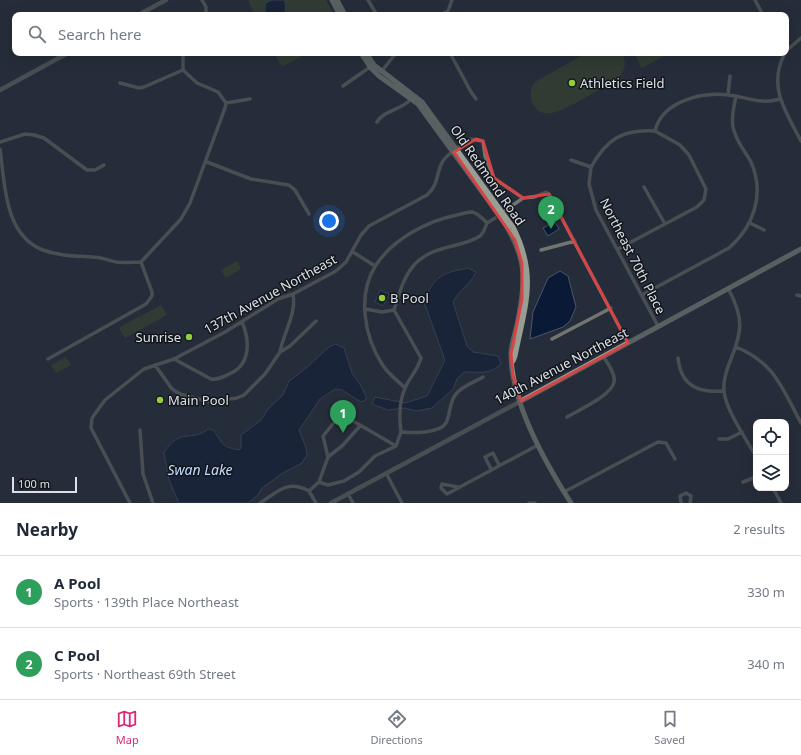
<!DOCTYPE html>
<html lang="en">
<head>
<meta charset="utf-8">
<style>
	body { margin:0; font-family:"Noto Sans",sans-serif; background:#f2f2f3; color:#1f2937 }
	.controls { position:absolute; right:12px; bottom:12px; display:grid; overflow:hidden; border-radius:8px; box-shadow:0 4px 16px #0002 }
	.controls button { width:36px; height:36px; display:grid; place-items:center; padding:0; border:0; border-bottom:1px solid #e0e1e3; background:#fff; color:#1f2937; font:20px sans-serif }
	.scale { position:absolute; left:12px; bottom:10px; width:65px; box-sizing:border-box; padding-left:4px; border:2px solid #dbe0e8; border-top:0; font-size:11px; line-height:14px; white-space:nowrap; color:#dbe0e8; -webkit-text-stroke:3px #12161b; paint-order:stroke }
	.you { position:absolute; left:329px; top:221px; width:14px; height:14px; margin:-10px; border:3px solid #fff; border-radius:50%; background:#1a73e8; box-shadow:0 0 0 6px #1a73e833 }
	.badge { display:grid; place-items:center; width:26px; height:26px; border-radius:50%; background:#db2777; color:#fff; font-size:13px; font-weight:700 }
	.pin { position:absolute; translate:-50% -33px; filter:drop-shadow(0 1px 2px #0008) }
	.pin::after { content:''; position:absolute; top:21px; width:14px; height:12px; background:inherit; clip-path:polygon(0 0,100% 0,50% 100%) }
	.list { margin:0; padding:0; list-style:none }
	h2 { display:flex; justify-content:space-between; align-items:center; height:52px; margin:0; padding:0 16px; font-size:17px }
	h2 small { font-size:13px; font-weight:400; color:#747a83 }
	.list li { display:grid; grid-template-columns:26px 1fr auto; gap:12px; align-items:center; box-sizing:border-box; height:72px; padding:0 16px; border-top:1px solid #e0e1e3 }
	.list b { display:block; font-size:15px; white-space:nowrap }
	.list p { margin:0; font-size:13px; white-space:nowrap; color:#747a83 }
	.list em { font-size:13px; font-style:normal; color:#747a83 }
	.icon { flex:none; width:22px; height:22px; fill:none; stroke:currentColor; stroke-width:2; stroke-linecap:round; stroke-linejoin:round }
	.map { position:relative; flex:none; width:801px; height:503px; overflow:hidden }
	.search { position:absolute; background:#fff; box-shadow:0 4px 16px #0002; left:12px; right:12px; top:12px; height:44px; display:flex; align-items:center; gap:10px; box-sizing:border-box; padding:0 14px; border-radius:8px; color:#747a83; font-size:15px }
	.sheet { height:196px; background:#fff }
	nav { display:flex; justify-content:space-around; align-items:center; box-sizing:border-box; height:56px; border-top:1px solid #e0e1e3; background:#fff; font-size:11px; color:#747a83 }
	nav a { display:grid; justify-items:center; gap:2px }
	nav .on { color:#db2777 }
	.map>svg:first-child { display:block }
	.green { fill:#3d4d2c }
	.water { fill:#0a1935; stroke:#49556b }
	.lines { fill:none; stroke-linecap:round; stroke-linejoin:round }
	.minor { stroke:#72756e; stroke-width:3.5 }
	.tertiary { stroke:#72756e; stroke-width:4.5 }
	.secondary { stroke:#989e93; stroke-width:5 }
	.marked { fill:none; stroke:#d74445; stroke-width:3; stroke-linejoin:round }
	.poi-dot { fill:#92cd3e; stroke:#12161b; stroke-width:1.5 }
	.labels { text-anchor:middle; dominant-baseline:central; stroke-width:3; stroke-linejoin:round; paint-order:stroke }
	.poi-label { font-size:13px; fill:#dbe0e8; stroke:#12161b; text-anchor:start }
	.street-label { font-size:13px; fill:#dbe0e8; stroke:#12161b }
	.water-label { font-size:14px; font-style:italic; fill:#c6dbfe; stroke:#12161b }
</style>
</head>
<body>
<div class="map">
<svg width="801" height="503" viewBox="0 0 801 503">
	<rect width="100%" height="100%" fill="#262d3a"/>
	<path class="green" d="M248 0H326L334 15H255Z
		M274 53H308L282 67Z
		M586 53H622C627 63 625 72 617 79 603 87 564 112 551 113 533 116 525 95 535 82Z
		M634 53H669L642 68Z
		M237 261 241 269 226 278 221 270Z
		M161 305 167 315 125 338 119 328 140 316 144 322 141 316Z
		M66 357 71 365 56 373 51 365Z"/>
	<path class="water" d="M271 0H285L286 15H265V4Z
		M555 222 559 229 548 236 543 228Z
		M468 268 476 272C471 284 459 290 453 302L467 346 473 352 498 356 501 364C489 375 480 372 464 372L457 379 453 389 432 408 416 411 405 408 388 410 372 404 375 397 405 403 427 396 445 360 424 302C434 276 442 273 468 268Z
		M560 271 568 276 576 307 570 321 563 327 530 339 533 312 548 278Z
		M380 290 389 294 383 306 375 302Z
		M335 344 344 348 352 373 361 386 367 399 361 402 342 390 335 389 320 399 299 430 306 448 307 455 302 463 283 473 262 488 258 495 248 503H179L169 480 164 453C180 426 192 443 208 429L213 430C224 443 218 446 239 450L241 448V435L261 420 268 409 283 395 289 381 305 369 329 347Z"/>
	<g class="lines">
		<path class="minor" d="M202 0 206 7V15
			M368 0 377 15
			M755 0 763 15
			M440 15 448 11 452 0
			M786 51 801 38
			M450 53 471 92 476 99
			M785 53C767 86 786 112 801 141
			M381 72 396 53
			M120 83 139 88 144 87 183 70
			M343 86 370 67
			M728 95 730 76
			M226 103 250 99
			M377 122C384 110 402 110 411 99
			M0 142 25 134 34 135 44 138 87 170H95L104 165
			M0 149C5 184 4 235 43 250 59 256 76 256 92 257 100 257 108 260 116 262 124 263 133 262 141 262L181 219 190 203 225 108 226 103 218 92 197 83 183 70V53
			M571 160 591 167 589 184 596 210 658 326
			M207 162 251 179 289 185 295 190 309 214
			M591 167C607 139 622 129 655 131 662 101 702 92 728 95 747 97 761 105 780 99
			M644 187 665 224
			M506 210 523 198
			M750 223 764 230
			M618 249 697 207 704 200 706 189 689 155 680 145 655 131
			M541 250 575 241
			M353 252 375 266
			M728 288C745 320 742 331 729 364 726 372 723 382 724 391 726 411 746 438 756 457
			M642 295 729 248C754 226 765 194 751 162 745 151 735 140 733 127 731 117 734 106 736 96
			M797 295 801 296
			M365 309 382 312 394 310
			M394 310C399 294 403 278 414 265 433 244 460 249 480 236 484 233 485 228 487 223L495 218
			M394 310 421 358C418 369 411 376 406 386 399 400 399 417 401 432
			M552 339 611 308
			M736 347C775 363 782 388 801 423
			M280 352C283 334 297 313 293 294
			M678 358C681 386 698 393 724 391
			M48 359 146 304 152 296V292L141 262
			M174 359 211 379C218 380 223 377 229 374 251 365 250 341 242 322
			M155 365 172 389 180 394 210 402 237 398 244 395 265 374 280 352 290 346 316 321
			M405 388C397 380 388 374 382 364 364 336 357 294 376 265 393 239 427 221 457 215 461 214 467 212 472 212 478 213 483 219 487 223
			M567 417C579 410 612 395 614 382 616 374 607 362 603 356
			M140 430 143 474 153 503
			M719 439H728L742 432
			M328 457 323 436 341 414 396 446
			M491 469 485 457 493 453 499 465
			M386 473 402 503
			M319 482 328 485 344 481 359 472 375 456 396 446 401 432C412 433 439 434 446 423 451 413 449 402 456 394 462 386 475 382 483 377
			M319 482 328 457 342 446 360 426
			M743 482 756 477
			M458 487 442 484 441 488 447 494 538 445
			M773 488 781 503
			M309 491 316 503
			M564 492 658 442 666 443 675 459
			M348 494 353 503
			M130 503 91 428 92 418 105 400 144 369 174 359 225 332 278 299 293 294 336 271 346 262 361 235 369 226 427 195C440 183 435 174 443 161 449 152 461 146 470 139L483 141 485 156 494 178 523 198 534 197 546 192 549 194 628 343
			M260 503C277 492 288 479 309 491L319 482
			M529 503H535
			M681 503 680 496 686 493 691 496 690 503"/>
		<path class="tertiary" d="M138 15 166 0
			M0 90 68 53
			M331 503 521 401"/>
		<path class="secondary" d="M332 0 340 15
			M337 0 345 15
			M361 53 370 67 379 76 418 104 504 222C528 261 526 281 517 325 515 334 511 345 511 354 511 402 546 464 571 503
			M366 53 374 65 422 102 513 227C538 276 525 306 515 356L513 361
			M521 401 801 249"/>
	</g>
	<path d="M0 0H801V503H0ZM476 139 483 141 494 178 523 198 549 194 628 343 521 401 513 375 511 354 522 299V263L515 240 454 152Z" fill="#262d3a" fill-opacity=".55" fill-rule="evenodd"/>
	<path class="marked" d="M476 139 483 141 494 178 523 198 549 194 628 343 521 401 513 375 511 354 522 299V263L515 240 454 152Z"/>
	<g class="poi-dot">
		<circle cx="572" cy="83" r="4"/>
		<circle cx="382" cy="298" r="4"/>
		<circle cx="189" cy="337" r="4"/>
		<circle cx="160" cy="400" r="4"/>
	</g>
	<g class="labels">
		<g class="poi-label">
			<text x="580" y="83">Athletics Field</text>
			<text x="390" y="298">B Pool</text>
			<text x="181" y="337" text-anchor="end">Sunrise</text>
			<text x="168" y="400">Main Pool</text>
		</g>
		<g class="street-label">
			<text transform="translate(488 175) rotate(55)">Old Redmond Road</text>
			<text transform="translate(633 256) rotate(63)">Northeast 70th Place</text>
			<text transform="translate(270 294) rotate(-29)">137th Avenue Northeast</text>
			<text transform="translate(561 366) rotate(-28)">140th Avenue Northeast</text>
		</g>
		<g class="water-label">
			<text x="200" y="469">Swan Lake</text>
		</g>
	</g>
</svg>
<div class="controls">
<button><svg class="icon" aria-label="locate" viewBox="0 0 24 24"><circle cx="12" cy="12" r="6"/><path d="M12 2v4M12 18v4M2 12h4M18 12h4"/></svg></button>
<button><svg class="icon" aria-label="layers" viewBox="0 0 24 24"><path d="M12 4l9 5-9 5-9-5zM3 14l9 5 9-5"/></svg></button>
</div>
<div class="scale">100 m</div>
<div class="you"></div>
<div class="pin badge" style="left:343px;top:433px;background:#2e9e5b">1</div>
<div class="pin badge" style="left:551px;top:229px;background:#2e9e5b">2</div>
<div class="search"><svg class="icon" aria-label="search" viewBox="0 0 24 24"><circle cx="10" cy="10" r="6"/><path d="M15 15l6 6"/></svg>Search here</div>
</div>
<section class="sheet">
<h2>Nearby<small>2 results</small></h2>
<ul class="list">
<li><span class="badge" style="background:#2e9e5b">1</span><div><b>A Pool</b><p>Sports · 139th Place Northeast</p></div><em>330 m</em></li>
<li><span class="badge" style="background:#2e9e5b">2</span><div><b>C Pool</b><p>Sports · Northeast 69th Street</p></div><em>340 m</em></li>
</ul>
</section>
<nav>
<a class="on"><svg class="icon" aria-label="map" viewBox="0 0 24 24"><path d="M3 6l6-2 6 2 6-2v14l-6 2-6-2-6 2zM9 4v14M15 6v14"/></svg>Map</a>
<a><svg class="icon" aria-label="directions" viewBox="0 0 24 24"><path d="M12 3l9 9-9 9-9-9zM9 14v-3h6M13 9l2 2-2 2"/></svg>Directions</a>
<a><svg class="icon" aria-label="saved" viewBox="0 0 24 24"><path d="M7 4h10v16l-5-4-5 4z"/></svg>Saved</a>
</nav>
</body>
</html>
